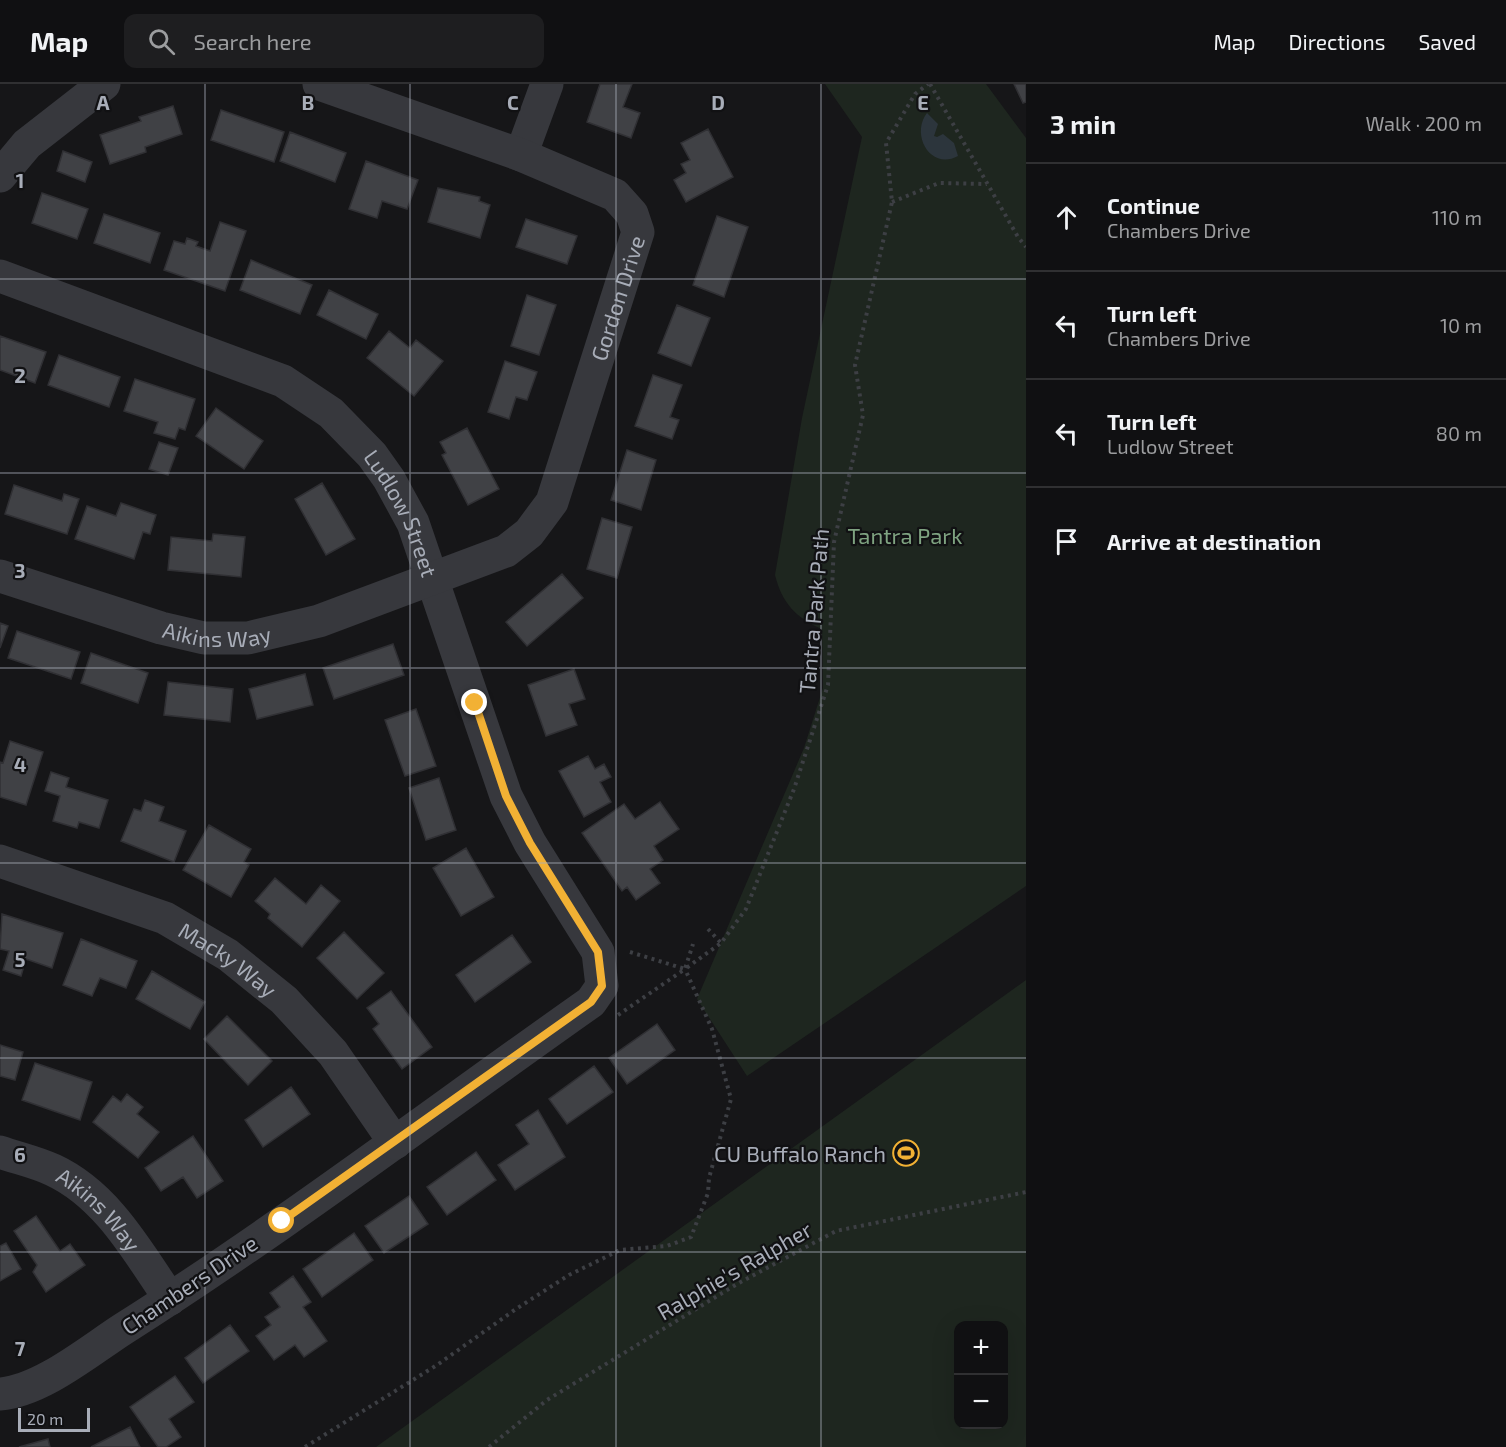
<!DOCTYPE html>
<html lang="en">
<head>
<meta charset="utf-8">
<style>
	body { margin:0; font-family:"Exo 2",sans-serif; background:#1e1e20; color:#f1f3f6 }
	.controls { position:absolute; right:18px; bottom:18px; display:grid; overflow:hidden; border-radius:12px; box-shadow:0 6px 24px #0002 }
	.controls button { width:54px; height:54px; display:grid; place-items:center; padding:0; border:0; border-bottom:2px solid #303032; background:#101012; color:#f1f3f6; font:30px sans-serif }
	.scale { position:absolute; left:18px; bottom:15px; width:72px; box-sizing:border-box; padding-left:6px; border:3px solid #a8adb8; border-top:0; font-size:16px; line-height:21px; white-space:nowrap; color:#a8adb8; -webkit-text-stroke:4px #111113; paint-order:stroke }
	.stop { position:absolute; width:18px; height:18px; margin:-14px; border:4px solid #f2b134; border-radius:50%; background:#fff }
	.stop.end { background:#f2b134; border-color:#fff; box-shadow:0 2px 6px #0008 }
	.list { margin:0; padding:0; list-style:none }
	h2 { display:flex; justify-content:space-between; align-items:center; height:78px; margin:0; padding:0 24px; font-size:26px }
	h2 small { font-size:20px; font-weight:400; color:#9c9d9f }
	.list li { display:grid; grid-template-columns:39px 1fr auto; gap:18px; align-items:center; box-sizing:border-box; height:108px; padding:0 24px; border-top:2px solid #303032 }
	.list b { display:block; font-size:22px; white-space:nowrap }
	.list p { margin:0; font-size:20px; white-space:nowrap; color:#9c9d9f }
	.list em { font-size:20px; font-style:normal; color:#9c9d9f }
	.icon { flex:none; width:33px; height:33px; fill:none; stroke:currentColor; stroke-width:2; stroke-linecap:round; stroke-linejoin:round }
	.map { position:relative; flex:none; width:1026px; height:1363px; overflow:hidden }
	header { display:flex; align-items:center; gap:36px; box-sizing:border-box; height:84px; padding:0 30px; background:#101012; border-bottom:2px solid #303032 }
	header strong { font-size:28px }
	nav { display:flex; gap:33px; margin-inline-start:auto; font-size:21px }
	.search { width:420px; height:54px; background:#1e1e20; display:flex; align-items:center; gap:15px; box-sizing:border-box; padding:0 21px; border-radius:12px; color:#9c9d9f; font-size:22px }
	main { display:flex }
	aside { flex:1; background:#101012 }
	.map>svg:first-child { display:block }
	.green { fill:#1e261f; fill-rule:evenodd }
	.water { fill:#2c353c }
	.building { fill:#404145; stroke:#303034; stroke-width:1.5 }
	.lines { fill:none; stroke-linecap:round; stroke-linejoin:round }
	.path { stroke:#3d3f44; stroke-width:4; stroke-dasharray:3 4.5; stroke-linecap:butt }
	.minor { stroke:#37383d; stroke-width:33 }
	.route { stroke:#f2b134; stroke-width:8 }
	.grid { fill:none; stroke:#a8adb8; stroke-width:1.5; stroke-opacity:0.55 }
	.labels { text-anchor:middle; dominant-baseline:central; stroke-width:4.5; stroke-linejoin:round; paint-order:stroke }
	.street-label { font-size:22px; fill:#a8adb8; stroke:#111113 }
	.park-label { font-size:22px; fill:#7fa381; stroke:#111113 }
	.poi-label { font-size:22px; fill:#a8adb8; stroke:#111113; text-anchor:end }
	.grid-label { font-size:20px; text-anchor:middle; font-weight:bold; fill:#a8adb8; stroke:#111113; stroke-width:4.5; stroke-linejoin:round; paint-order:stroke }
</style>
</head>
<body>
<header>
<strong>Map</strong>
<div class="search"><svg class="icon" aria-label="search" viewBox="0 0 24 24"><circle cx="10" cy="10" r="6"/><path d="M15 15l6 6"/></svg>Search here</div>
<nav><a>Map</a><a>Directions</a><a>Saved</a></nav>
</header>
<main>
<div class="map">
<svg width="1026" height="1363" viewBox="0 0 1026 1363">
	<rect width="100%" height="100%" fill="#161618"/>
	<path class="green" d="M825 0H986L1026 54V802L747 992 697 915 804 664 823 604 822 545C796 534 782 519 775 491L802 334 862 53Z
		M1026 896V1363H376ZM958 1242H1004V1340H958Z"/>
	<path class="water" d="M927 29 938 40 934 52 937 53 943 50 954 59 958 72C931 87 910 51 927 29Z"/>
	<path class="building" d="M600 0H632L623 23 640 29 631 54 587 38Z
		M1014 0H1026V18L1023 19Z
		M173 22 182 50 145 63 146 68 110 80 100 51 141 37 139 33Z
		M221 26 284 48 274 78 211 56Z
		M708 45 733 93 686 118 674 96 686 89 681 80 690 76 681 59Z
		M290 48 346 69 335 98 280 77Z
		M63 67 92 78 85 98 57 87Z
		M366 77 418 96 407 125 382 117 377 134 349 125Z
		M438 104 480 113 479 117 490 121 480 154 428 138Z
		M42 109 88 125 77 155 32 139Z
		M104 130 160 149 150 179 94 159Z
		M717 132 748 143 724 213 693 201Z
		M526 135 577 152 567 180 516 163Z
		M220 138 246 147 225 207 164 186 174 157 185 160 187 154 198 158 196 162 210 167Z
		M251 176 312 201 300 230 240 206Z
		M329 206 378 230 366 255 317 231Z
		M527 211 556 221 539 271 511 262Z
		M677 221 710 234 691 282 658 269Z
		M389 247 410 264 416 256 443 277 414 312 367 274Z
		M0 252 46 268 35 299 0 286Z
		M59 271 120 293 109 323 48 301Z
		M505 277 537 288 527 316 516 313 509 335 488 328Z
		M653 291 682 301 670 333 679 336 672 355 635 342Z
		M135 295 195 315 185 346 179 344 175 355 154 349 158 338 124 327Z
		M216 324 263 357 244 385 196 352Z
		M467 344 499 405 468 421 442 371 446 369 440 358Z
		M159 358 178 364 168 391 149 385Z
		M627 366 656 376 641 426 611 416Z
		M322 399 355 455 326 471 295 415Z
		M14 401 62 417 64 410 79 415 67 450 5 430Z
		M121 419 156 431 150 450 143 448 134 475 75 455 87 422 116 432Z
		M602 434 632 443 617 494 587 485Z
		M213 450 245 453 241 493 168 486 171 453 212 457Z
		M562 490 583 514 527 562 506 538Z
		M0 539 8 542 0 564Z
		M17 547 80 568 71 595 8 574Z
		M393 560 404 591 334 615 323 584Z
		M91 569 148 589 138 619 81 599Z
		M574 585 585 615 569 620 577 641 546 652 528 601Z
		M305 590 313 621 257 635 249 605Z
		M168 598 233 605 230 638 164 631Z
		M416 625 436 682 405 692 385 636Z
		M10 657 43 668 26 721 0 713V678L3 679Z
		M588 672 595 685 604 680 611 693 600 698 611 718 584 733 559 687Z
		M51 688 69 694 66 703 108 716 99 744 79 738 77 744 53 737 60 712 45 707Z
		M439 694 456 746 426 756 409 704Z
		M145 716 164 723 159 737 186 747 174 778 121 757 134 725 141 727Z
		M660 718 679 745 654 762 663 776 650 785 660 799 636 816 627 803 622 807 582 749 624 720 635 735Z
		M209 741 251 765 244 778 249 781 231 813 183 786Z
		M466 764 494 813 461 832 433 784Z
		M275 794 306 820 321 801 340 817 302 863 268 834 270 830 255 817Z
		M2 830 63 849 52 884 26 875 21 892 3 886 9 867 0 865Z
		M344 848 384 889 357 915 317 874Z
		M512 851 531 878 475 918 456 891Z
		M81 855 137 877 126 904 100 894 92 912 63 901Z
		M152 887 205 918 190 945 136 915Z
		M391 907 432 963 402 985 373 945 379 940 367 924Z
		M227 932 272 977 248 1001 204 955Z
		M657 940 675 966 627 1000 609 974Z
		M0 961 23 968 15 996 0 992Z
		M35 979 92 998 80 1036 22 1016Z
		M594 982 613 1008 567 1040 549 1015Z
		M291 1003 310 1030 263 1063 245 1036Z
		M127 1010 143 1023 137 1030 159 1048 138 1074 93 1038 113 1012 121 1018Z
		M538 1026 565 1073 515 1106 498 1081 529 1060 516 1041Z
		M193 1052 223 1097 197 1114 183 1093 161 1107 145 1084Z
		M476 1068 496 1096 447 1131 427 1103Z
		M409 1112 428 1140 384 1169 365 1142Z
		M36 1132 60 1167 70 1160 85 1181 46 1208 33 1188 37 1181 14 1147Z
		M354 1149 373 1176 322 1213 303 1185Z
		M6 1159 21 1185 0 1197V1162Z
		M293 1192 311 1218 303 1223 327 1257 304 1273 295 1261 274 1276 256 1252 271 1241 265 1233 280 1223 270 1209Z
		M230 1241 249 1267 203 1299 185 1274Z
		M175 1292 194 1318 169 1335 181 1353 166 1363H158L130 1323Z
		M130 1343 140 1363H91Z
		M48 1355 50 1363H19Z"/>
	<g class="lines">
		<path class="path" d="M930 0 1018 153 1026 163
			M892 118 939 99 987 100
			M708 845 721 859
			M630 868 685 885 721 859 746 825 794 705 828 601 834 458 863 331 855 281 892 118 886 59 915 10 928 0
			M618 931 685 885 693 860
			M305 1363 437 1281 516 1225 569 1191 620 1166 667 1162 691 1153 708 1109 709 1094 731 1015 712 945 685 885
			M489 1363 547 1316 737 1200 836 1147 1026 1108"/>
		<g class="minor">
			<path d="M521 71 547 0"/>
			<path d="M0 92 27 60 104 0"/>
			<path id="s1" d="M0 192 283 297 331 329 372 371 389 395 413 439 506 712 530 759 598 868 602 902 591 918C436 1027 284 1143 123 1245 89 1267 41 1307 0 1310"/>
			<path id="s2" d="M0 492 161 544 204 554H248L319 537 506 467 529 449 552 418 638 148 632 130 615 111 521 71 319 0"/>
			<path id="s3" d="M0 777 165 834 228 871 284 916 333 969 395 1059"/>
			<path id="s4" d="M0 1068C17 1074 36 1078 53 1086 107 1111 138 1168 170 1215"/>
		</g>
	</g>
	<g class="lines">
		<path class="route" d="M282 1137 591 918 602 902 598 868 530 759 506 712 475 619"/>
	</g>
	<path class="grid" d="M205 0V1363M410 0V1363M616 0V1363M821 0V1363M0 195H1026M0 389H1026M0 584H1026M0 779H1026M0 974H1026M0 1168H1026"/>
	<defs>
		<g id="stadium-ring" transform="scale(1.35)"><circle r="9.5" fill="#111113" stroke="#f2b134" stroke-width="1.5"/><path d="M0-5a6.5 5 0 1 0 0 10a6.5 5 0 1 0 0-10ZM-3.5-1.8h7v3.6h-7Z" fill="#f2b134"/></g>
	</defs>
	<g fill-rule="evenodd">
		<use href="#stadium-ring" x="906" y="1069"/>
	</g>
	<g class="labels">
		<g class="street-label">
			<text stroke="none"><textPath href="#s2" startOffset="812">Gordon Drive</textPath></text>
			<text stroke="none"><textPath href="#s1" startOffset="484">Ludlow Street</textPath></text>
			<text transform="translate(813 527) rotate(-85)">Tantra Park Path</text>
			<text stroke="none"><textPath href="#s2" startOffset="226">Aikins Way</textPath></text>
			<text stroke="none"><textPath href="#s3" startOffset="250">Macky Way</textPath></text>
			<text stroke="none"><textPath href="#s4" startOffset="117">Aikins Way</textPath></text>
			<text transform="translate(734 1186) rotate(-30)">Ralphie's Ralpher</text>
			<text transform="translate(189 1200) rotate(-34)">Chambers Drive</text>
		</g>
		<g class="park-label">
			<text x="905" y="451">Tantra Park</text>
		</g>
		<g class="poi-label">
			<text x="886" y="1069">CU Buffalo Ranch</text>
		</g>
	</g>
	<g class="grid-label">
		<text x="103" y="26">A</text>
		<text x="308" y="26">B</text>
		<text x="513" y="26">C</text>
		<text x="718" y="26">D</text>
		<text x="923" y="26">E</text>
		<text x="20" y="104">1</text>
		<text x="20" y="299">2</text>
		<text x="20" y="494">3</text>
		<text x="20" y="688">4</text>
		<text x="20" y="883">5</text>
		<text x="20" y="1078">6</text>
		<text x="20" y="1272">7</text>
	</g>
</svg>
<div class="controls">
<button>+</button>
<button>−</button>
</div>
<div class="scale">20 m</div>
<div class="stop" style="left:282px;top:1137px"></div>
<div class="stop end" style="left:475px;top:619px"></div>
</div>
<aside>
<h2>3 min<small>Walk · 200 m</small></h2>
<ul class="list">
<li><svg class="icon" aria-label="ahead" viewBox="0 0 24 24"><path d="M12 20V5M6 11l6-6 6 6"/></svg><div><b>Continue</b><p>Chambers Drive</p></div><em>110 m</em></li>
<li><svg class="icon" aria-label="left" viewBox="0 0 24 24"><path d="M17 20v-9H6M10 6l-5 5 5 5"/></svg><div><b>Turn left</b><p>Chambers Drive</p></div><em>10 m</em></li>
<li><svg class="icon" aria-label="left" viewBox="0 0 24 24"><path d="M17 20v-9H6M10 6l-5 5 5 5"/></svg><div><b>Turn left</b><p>Ludlow Street</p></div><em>80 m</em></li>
<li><svg class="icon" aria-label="arrive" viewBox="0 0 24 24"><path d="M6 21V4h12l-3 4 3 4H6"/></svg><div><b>Arrive at destination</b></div></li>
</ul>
</aside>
</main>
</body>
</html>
